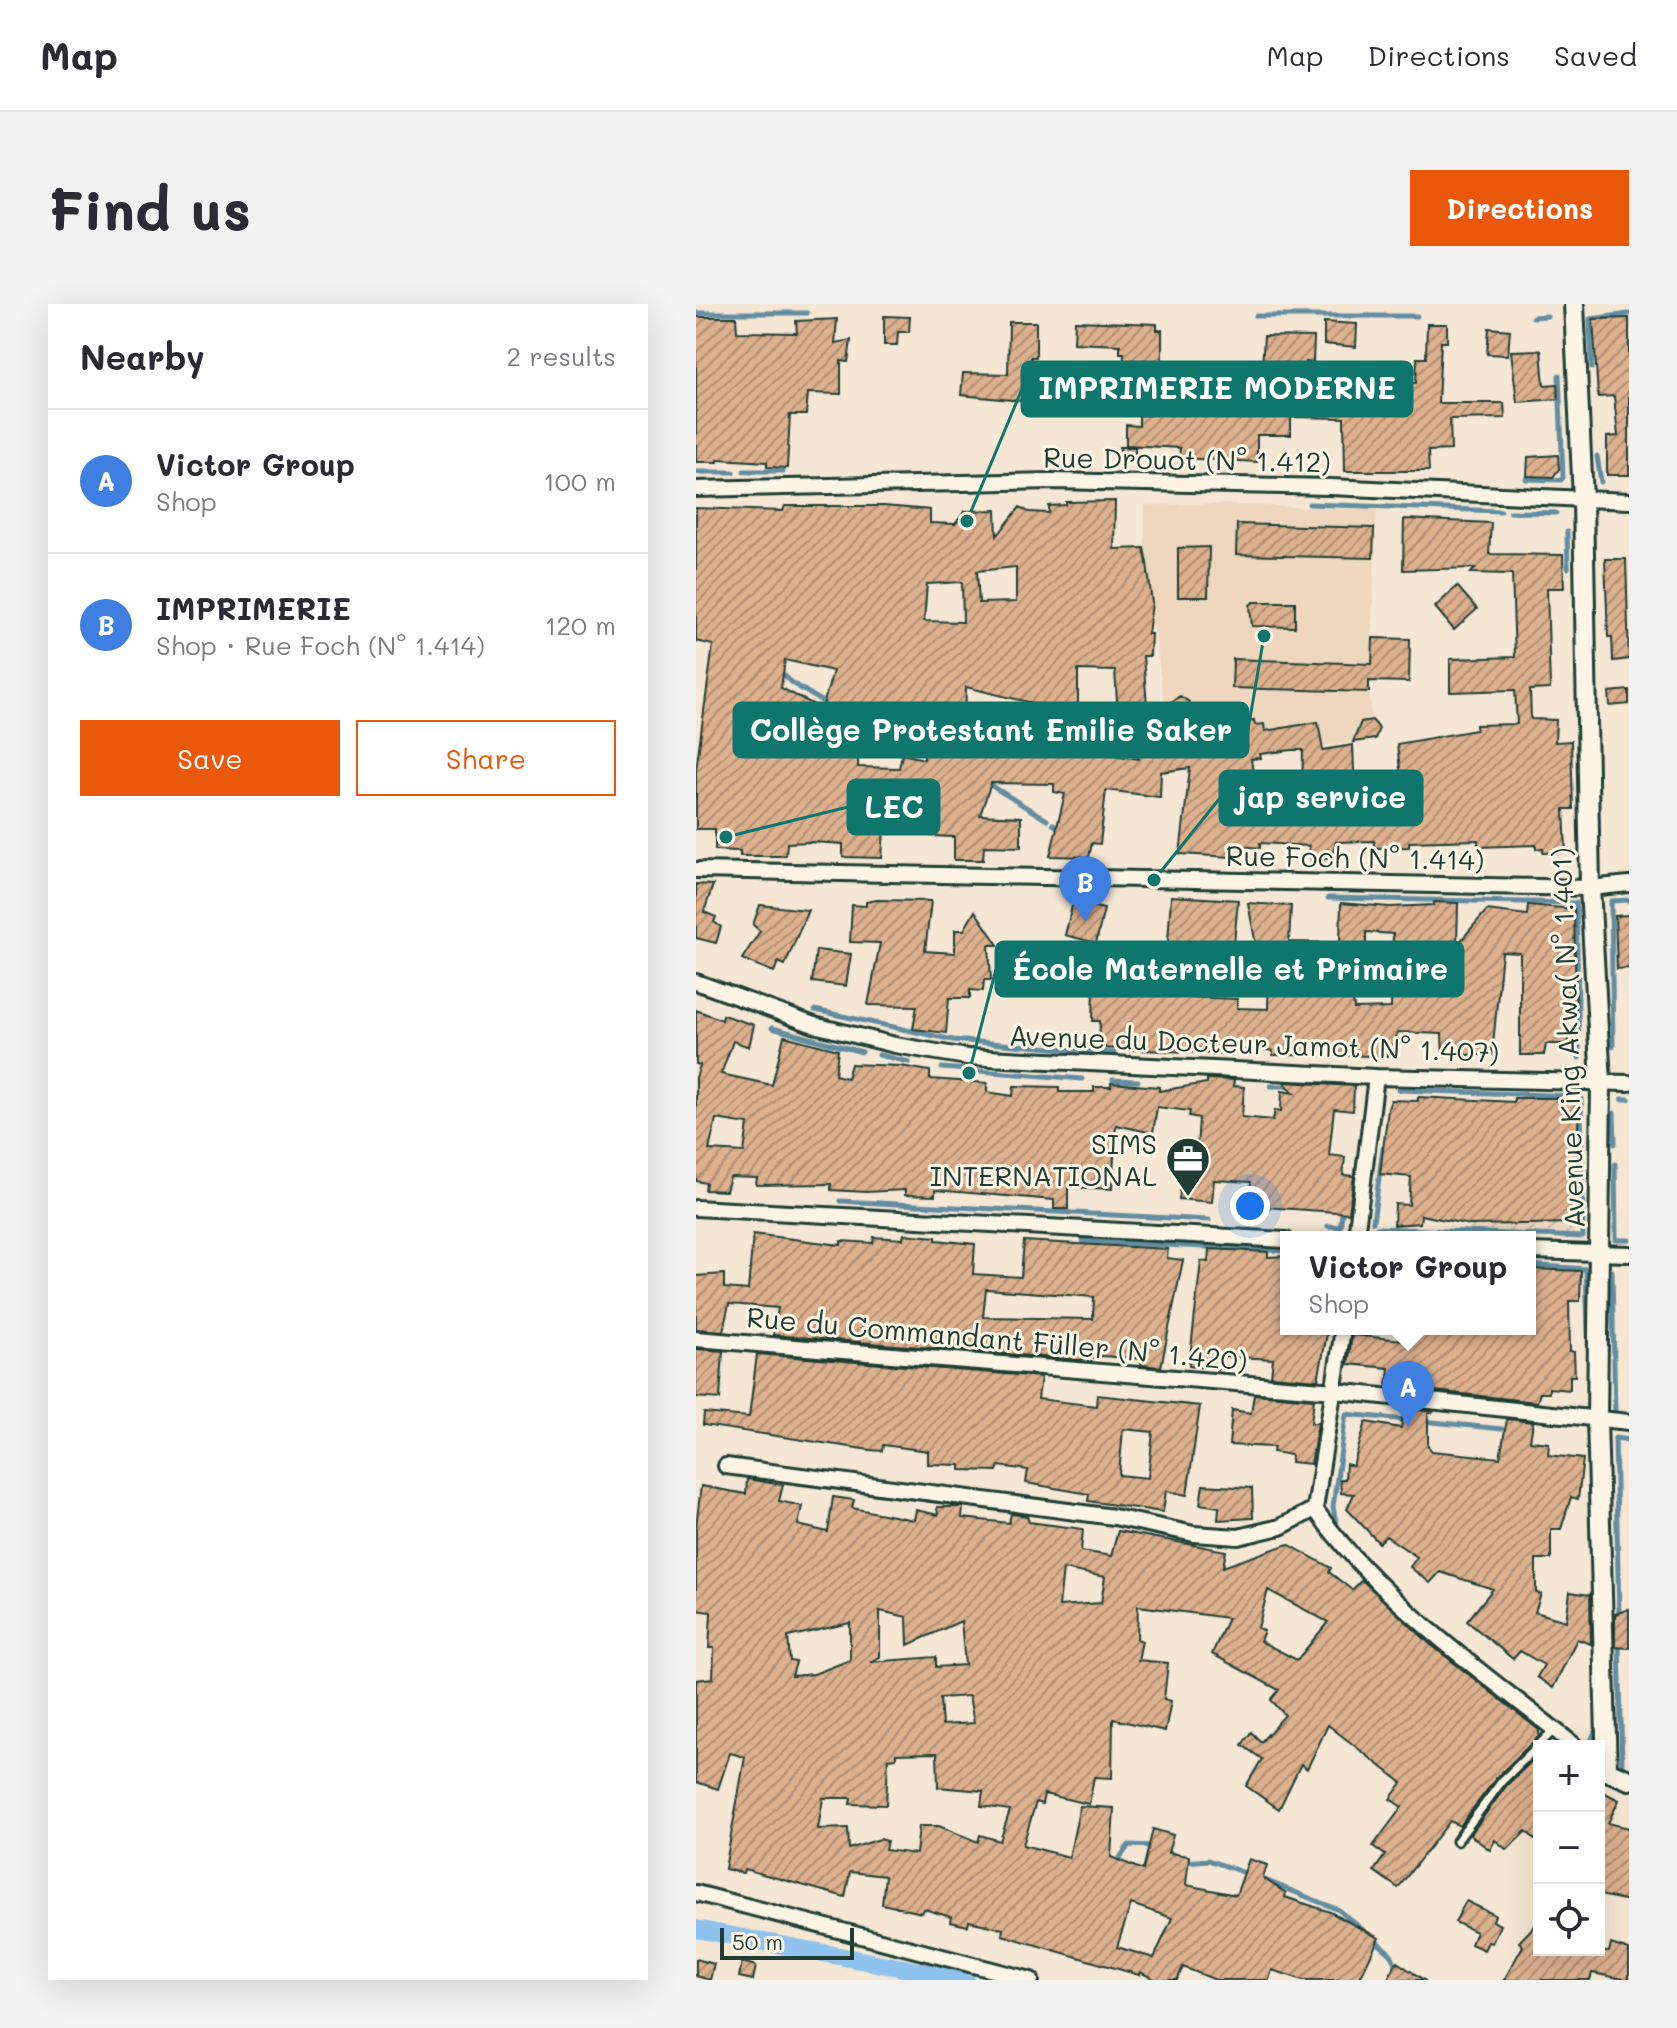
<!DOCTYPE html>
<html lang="en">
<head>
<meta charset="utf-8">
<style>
	body { margin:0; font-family:Mali,sans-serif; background:#f2f2f3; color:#2b2b33 }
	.controls { position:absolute; right:24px; bottom:24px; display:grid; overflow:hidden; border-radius:0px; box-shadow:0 8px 32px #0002 }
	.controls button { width:72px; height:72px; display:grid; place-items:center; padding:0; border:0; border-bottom:2px solid #e1e1e2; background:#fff; color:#2b2b33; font:40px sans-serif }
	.scale { position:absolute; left:24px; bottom:20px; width:134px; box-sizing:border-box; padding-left:8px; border:4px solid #1f3d34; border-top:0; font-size:22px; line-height:28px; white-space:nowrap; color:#1f3d34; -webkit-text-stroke:6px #fcf5e5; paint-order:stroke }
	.you { position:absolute; left:554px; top:902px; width:28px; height:28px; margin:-20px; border:6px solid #fff; border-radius:50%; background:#1a73e8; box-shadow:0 0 0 12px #1a73e833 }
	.badge { display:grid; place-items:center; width:52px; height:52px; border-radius:50%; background:#ea580c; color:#fff; font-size:26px; font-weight:700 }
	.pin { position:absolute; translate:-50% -66px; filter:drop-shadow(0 2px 4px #0008) }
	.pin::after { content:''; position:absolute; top:42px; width:28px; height:24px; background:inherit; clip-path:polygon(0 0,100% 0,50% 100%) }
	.popup { position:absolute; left:584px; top:927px; width:256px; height:104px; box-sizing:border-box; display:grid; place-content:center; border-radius:0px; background:#fff; filter:drop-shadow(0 2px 6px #0005); font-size:26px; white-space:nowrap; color:#7c7c81 }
	.popup b { font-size:30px; color:#2b2b33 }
	.popup::after { content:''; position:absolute; left:50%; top:100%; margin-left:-16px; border:16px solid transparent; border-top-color:#fff }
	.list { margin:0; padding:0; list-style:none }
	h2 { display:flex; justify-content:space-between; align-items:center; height:104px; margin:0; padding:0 32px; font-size:34px }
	h2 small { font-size:26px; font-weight:400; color:#7c7c81 }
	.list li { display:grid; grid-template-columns:52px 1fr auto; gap:24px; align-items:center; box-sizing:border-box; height:144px; padding:0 32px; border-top:2px solid #e1e1e2 }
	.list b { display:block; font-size:30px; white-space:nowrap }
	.list p { margin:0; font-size:26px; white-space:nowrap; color:#7c7c81 }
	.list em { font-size:26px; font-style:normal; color:#7c7c81 }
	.actions { display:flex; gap:16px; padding:24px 32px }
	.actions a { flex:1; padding:18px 0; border:2px solid #ea580c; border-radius:0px; text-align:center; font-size:28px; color:#ea580c }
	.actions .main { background:#ea580c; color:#fff }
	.icon { flex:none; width:44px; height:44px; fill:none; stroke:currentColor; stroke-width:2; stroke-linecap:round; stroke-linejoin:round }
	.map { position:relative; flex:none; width:933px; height:1676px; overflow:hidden; border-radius:0px }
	header { display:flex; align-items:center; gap:48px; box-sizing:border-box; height:112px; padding:0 40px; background:#fff; border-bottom:2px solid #e1e1e2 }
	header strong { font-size:38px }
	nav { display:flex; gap:44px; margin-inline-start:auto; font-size:28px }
	.intro { display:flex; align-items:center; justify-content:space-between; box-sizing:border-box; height:192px; padding:0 48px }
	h1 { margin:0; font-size:56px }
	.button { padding:20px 36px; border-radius:0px; background:#ea580c; color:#fff; font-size:28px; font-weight:700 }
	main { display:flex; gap:48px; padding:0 48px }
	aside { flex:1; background:#fff; border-radius:0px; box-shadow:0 8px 32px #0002 }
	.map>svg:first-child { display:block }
	.built { fill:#eed6bf }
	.industrial { fill:url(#industrial-furrows) }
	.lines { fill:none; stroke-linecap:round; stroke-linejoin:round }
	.stream { stroke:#628da2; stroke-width:5 }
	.canal { stroke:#8fc2ec; stroke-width:18 }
	.building { fill:url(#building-hatch); stroke:#1f3d34; stroke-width:2; fill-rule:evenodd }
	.service-casing { stroke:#1f3d34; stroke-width:13 }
	.minor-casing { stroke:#1f3d34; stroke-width:20 }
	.tertiary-casing { stroke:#1f3d34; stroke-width:24 }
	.service { stroke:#fcf5e5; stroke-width:7 }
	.minor { stroke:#fcf5e5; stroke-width:14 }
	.tertiary { stroke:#fcf5e5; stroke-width:18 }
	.labels { text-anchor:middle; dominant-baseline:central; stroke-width:6; stroke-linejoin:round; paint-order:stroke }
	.street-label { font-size:28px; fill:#1f3d34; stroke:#fcf5e5 }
	.poi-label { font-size:28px; fill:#1f3d34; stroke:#fcf5e5; text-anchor:end }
	.leader { fill:none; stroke:#0f766e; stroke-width:3 }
	.callout-dot { fill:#0f766e; stroke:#fcf5e5; stroke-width:3 }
	.callout { fill:#0f766e; stroke:#0f766e; stroke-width:3 }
	.callout-label { font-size:30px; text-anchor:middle; font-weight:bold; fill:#fff }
</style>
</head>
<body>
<header>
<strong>Map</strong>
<nav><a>Map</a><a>Directions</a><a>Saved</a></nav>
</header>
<div class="intro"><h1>Find us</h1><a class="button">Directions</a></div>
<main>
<aside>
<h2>Nearby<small>2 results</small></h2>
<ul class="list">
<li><span class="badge" style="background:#3f7fe0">A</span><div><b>Victor Group</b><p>Shop</p></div><em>100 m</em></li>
<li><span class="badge" style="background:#3f7fe0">B</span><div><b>IMPRIMERIE</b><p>Shop · Rue Foch (N° 1.414)</p></div><em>120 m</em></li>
</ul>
<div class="actions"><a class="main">Save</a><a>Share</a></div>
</aside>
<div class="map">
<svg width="933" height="1676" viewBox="0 0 933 1676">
	<defs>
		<pattern id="industrial-furrows" width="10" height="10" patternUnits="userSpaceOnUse" patternTransform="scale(2)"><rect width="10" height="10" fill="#eed6bf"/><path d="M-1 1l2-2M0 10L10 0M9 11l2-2" fill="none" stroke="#ccb9a5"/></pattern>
		<pattern id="building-hatch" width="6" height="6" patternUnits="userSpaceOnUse" patternTransform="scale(2)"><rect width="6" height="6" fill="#ddb08e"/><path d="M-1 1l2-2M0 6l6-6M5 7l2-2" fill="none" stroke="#b39075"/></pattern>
	</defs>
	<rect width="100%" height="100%" fill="#f6e7d4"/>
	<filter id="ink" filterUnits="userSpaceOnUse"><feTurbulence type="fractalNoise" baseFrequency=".0125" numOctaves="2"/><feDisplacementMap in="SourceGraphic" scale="16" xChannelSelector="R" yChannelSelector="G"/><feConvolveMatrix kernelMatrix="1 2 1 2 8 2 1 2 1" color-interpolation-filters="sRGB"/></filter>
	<g filter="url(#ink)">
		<path class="built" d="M516 200 681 206 673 388 676 416 683 424 679 435 477 464 449 259V201Z"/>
		<path class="industrial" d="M878 919V930L774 925V920Z"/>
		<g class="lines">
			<path class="stream" d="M0 9H111
				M560 12H721
				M837 13 851 12
				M896 64 894 15 933 10
				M863 71 867 174
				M901 152 905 178
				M48 167H87
				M0 168H37
				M830 175 865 176
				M613 200 805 207
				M814 208 860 209
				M871 228 872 264
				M82 365 96 379 132 401
				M163 416 195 428 231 450
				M291 479 351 516
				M357 520 367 526
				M632 594 880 599 883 754
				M119 706 257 736 418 749
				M76 724 166 748
				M917 743 915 597 933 596
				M183 751 213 758
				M246 764 386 775
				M417 776 442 777
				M575 782H598
				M703 786 881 792
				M926 795H933
				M918 809 919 840
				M919 860 920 936H933
				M144 897 513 916
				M677 918 687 844
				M632 922 644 923 647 904
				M681 924 887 933 885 795
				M387 937 590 947
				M834 961 890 965 893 1058
				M916 967 919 1109 933 1111
				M727 1117 806 1125
				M641 1223 637 1203 650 1110 710 1116
				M923 1312 919 1134 933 1136
				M923 1338 926 1461
				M882 1439 895 1437 901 1423
				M469 1546 491 1558 512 1556 552 1570
				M420 1559 433 1541 460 1542
				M569 1576 643 1606 695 1650 702 1666"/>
			<path class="canal" d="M0 1625 270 1676"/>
		</g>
		<path class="building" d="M188 12 214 13 213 28H202L201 41H188Z
			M0 13H40L41 28 101 29 100 17 141 15 139 39 155 36 152 58 145 57V90L112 89 110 111H94L91 164 71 163V158L22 155V158H0Z
			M933 14V171H911V133L922 132 918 92 902 93 897 15Z
			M379 17 461 20V26H466V62L505 63V67L566 64 568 32 618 33 617 59 610 58 608 99H667L668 78 720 79 721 54H730L731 20H751V38H745L742 99H808L809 114 754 115 755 146 732 147 733 167H649L648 114 595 113V131H561V158L483 154 484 144 430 141V121L443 122V111H453L454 77 427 76 428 49H424V41L378 39Z
			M313 18H340V53H335V98L265 91 267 69 312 70Z
			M628 18 661 20 660 43 628 40Z
			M793 24 814 26 812 51 791 50Z
			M845 46 848 81 861 80 862 95 821 98 815 47Z
			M424 143H439V157H424Z
			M862 151 863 165 857 173 831 172 832 153Z
			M419 197 418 245 448 244 451 259 456 299 452 330H455L454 352H447L452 414 484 392 493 398V409L441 446 433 411 422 412 419 367 382 366V410L270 383 269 414H286V421H394L398 448 443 455 441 447 516 434 514 423 558 416 559 421 568 420 569 427 622 418 627 446 657 441 660 517 710 515 701 440 780 426V421L821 420 819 386 754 388V355L819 353 816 270 775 269 779 264 707 266 708 215 795 219 793 250 867 251 868 284H851L854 385 834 386 835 415 860 416 859 438 875 437 877 505H868L870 548 847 549V544L840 545V541L782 543V536L713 538V543L678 544V537L640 538 636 551 616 562 613 542 564 539V544L536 541 535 553 484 550 494 464 465 468 464 493 410 486 404 540 396 539 393 553 354 552 369 490 358 488V480L295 479 284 511 325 513V543L288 542 287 556H258V533L235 532 232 524 188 526 186 554 147 553V540L116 538 91 539 90 551 84 552H44V547L19 546V525H0V466L17 341 0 337V204L87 207 89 202H188L234 206V219L259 220 269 207 300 206 301 232 324 203 333 208 353 209V202L370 201V198ZM320 263V298L283 299 281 267ZM266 278 267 318 228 317 231 280ZM89 356 137 367 126 405 85 384ZM228 416V455L206 450 203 464 162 463 163 417 191 422 192 418ZM596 446H607L606 489H560L555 455 565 454 564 450Z
			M541 220 678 224 677 254 540 251Z
			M513 243 512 293H482V244Z
			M909 255H930L933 355 917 357 916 333H912Z
			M761 282 781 305 758 326 739 303Z
			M558 298H599V323L556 322 554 301Z
			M677 334 714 335 713 378 673 377V388L536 384 537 355 676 360Z
			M933 386V400L914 402 913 388Z
			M676 416 683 424 679 435 657 438 665 418Z
			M0 580 17 581 8 608 20 613 18 618 25 623 20 639 0 634Z
			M475 592 542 596 538 640 534 639 532 658 471 653Z
			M180 596 235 597 229 647 259 649V626H268L279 607 302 641H293L295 676H288L287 687 274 686V694H253L250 729 217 725 221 702 172 701 184 639 154 638 156 601 170 602V598Z
			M377 598 408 605 400 639 369 631Z
			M738 598 762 599 761 641 791 606 831 611 832 601 878 605 880 708H872V740H850L848 751H824V649L806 648 796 751H747L746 730 702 728 692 752 577 751V747L553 743 552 746H535V750L403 744 404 717H397L398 680H422V690L541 695V704L572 705 573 660 560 669V641L552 599 595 602 593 638 644 639 645 599 694 603 738 601ZM670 628 697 630 695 704 658 705 656 676 670 675Z
			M64 601 112 606 89 661 82 658 78 668 46 655 64 627 57 621Z
			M933 611V664L921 665 919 612Z
			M120 646 155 650 150 682 116 678Z
			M0 706 26 716 27 711 58 721 53 743 37 737 25 770 76 781 88 732 142 746 139 771 151 774 155 760 205 762 234 767V775L291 779V788L317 792 318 782 363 783V788H398V783H415V779L463 783V787L511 779V775L538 776 537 782 548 783 546 813 577 816 579 806 585 807 586 787 598 789 588 778 658 782 657 807 638 805 633 851 649 853 647 871 658 872 653 909 553 902 555 878 518 876 516 898 483 895 486 874 499 876 503 814 493 812 494 807 461 803 457 829 420 821 416 885 372 883V905H358V896L239 886V892L209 891V886L170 888 135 886V880L60 881 61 874 34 873 30 887 9 886 10 879 0 877V774L4 761 0 760ZM20 815 52 820 48 848 13 846Z
			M722 793 818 798V794H864L883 800 878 919 774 921 725 911 724 919 698 921 699 900 713 901 715 873 684 870 692 805 695 796 722 797Z
			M57 930 145 941V937L177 939 178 933 207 935 208 930 240 933V936L279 940 277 970 325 973 328 937 472 945 471 954 487 956 465 1063 445 1061 446 1055 405 1052 384 1056 77 1031 82 1004 33 1000 27 1027 0 1025V972L28 970V984L52 986ZM290 985 398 993 397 1015 287 1013Z
			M513 945 572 948V953L590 952V1025H632L622 1076 575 1072 577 1055 524 1052 522 1065 493 1062 505 957 512 958Z
			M834 965 885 967 884 997H873L874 1047 878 1048 879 1072H874V1086L853 1084V1089H844L841 1098 710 1084 691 1082 693 1064 652 1060 656 1031 707 1036 708 1025H834Z
			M0 1045 27 1047 24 1095 0 1093Z
			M61 1050 345 1073 342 1095 400 1102 401 1091 504 1102 491 1191 470 1187 467 1208 392 1197 393 1190 330 1179 332 1166 303 1162 301 1167 264 1166V1161L232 1160V1147L187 1141 186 1147 174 1146 7 1121 8 1109 53 1113ZM427 1125 457 1128 452 1174 423 1171Z
			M558 1090 618 1095 615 1119H622L615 1160 595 1158V1151L577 1148 578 1143 533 1141 536 1106 555 1109Z
			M708 1104 738 1108 732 1110V1142L736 1147 804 1154 811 1115 837 1118 834 1137 853 1139 852 1151 887 1155 882 1195 875 1193 865 1225H855V1255H840V1289L845 1290 839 1308 870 1317 874 1288 894 1291 895 1340 881 1335 857 1384 841 1373 848 1361 824 1347 817 1355 771 1317 797 1285 744 1268 734 1279 714 1263 721 1253 690 1232 683 1239 651 1205 658 1190 645 1189 644 1175H649L650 1160 657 1162 670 1118 705 1124Z
			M51 1175 87 1181 83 1197 106 1202 102 1221 132 1228 137 1193 158 1196 156 1204 218 1216 220 1206 242 1211 241 1203H267L266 1214 313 1219 315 1210 331 1212 333 1218 387 1225 385 1247 415 1252 422 1227 530 1247 527 1263 592 1240 635 1264 633 1268 656 1286 666 1276 734 1340 843 1426V1432L801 1473 764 1522 754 1517 702 1584 678 1567 689 1551 677 1542 706 1503 694 1495 706 1479 632 1421 611 1465 605 1460 583 1505 550 1482 566 1455 546 1441 555 1428 565 1438 589 1411 575 1396 583 1386 516 1350 532 1314 442 1302 441 1335 446 1337 442 1356 472 1359 468 1395 475 1397 469 1427 417 1415 416 1474 398 1473 393 1500 348 1490 346 1500 340 1498 327 1541 373 1553 384 1502 418 1504 415 1553 447 1566 457 1525 477 1531 472 1549 493 1552 490 1581 540 1591 553 1555 571 1561 567 1574 590 1589 589 1593 634 1608 683 1634 663 1676H607L576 1666 573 1676H520L487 1663 481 1676H460L444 1668 443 1671 306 1631 307 1625 273 1617 272 1622 254 1618 255 1613 228 1605 226 1609 186 1600 189 1572 154 1568 149 1593 48 1565 47 1569 29 1565 49 1453 34 1449 22 1485 0 1478V1376L17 1374 18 1344H13L15 1308 0 1306V1223L5 1182 50 1190ZM367 1265 409 1273 405 1299 363 1302ZM572 1286 632 1318 601 1356 564 1337 568 1327 562 1324ZM184 1307 211 1313 212 1341 265 1317 269 1361 240 1363V1353L174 1358 184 1353ZM154 1319V1356L118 1370 96 1372 100 1358 94 1357 92 1333ZM273 1392 278 1419 246 1421 244 1394ZM241 1449 242 1483 287 1487 285 1502 314 1506 304 1537 284 1531 282 1538 243 1522H223L220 1550 189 1546 191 1537 184 1535 153 1545 152 1524 122 1525 127 1494H155L154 1500 190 1501 192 1455 200 1454V1450ZM435 1600 476 1614 458 1654 421 1643Z
			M507 1181 556 1184 557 1214 522 1216 523 1203 504 1200Z
			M933 1305V1344L919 1343V1310Z
			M843 1450V1539L830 1527 811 1546 799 1536 794 1546 774 1531 811 1481Z
			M903 1486 923 1496 912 1519 933 1524V1597L903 1591Z
			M770 1597 799 1611 797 1617 804 1621 796 1639 792 1638 788 1646 775 1640 780 1628 759 1618Z
			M843 1617V1646L913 1648 915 1640 933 1646V1676L896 1669 894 1676H808L827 1642 823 1638Z
			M0 1655 18 1660 14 1676 0 1672Z
			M46 1658 60 1662 57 1676 43 1673Z
			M701 1658 728 1676H691Z"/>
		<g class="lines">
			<g class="service-casing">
				<path id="service" d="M761 1537 806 1477 859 1425"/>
			</g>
			<g class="minor-casing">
				<path id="minor" d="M0 185 357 177 634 183 933 197
					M0 566 894 584 933 580
					M0 678 118 721 199 741 271 753 680 773 933 779
					M0 904 590 936
					M660 933 680 773
					M834 947 933 950
					M647 1025 619 1205C687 1301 789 1369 879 1442
					M0 1035 639 1087 933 1118
					M30 1162 418 1213 498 1230 542 1233 584 1223 619 1205
					M0 1589 335 1676"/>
			</g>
			<g class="tertiary-casing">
				<path id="tertiary" d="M878 0 887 196 894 584 905 779 901 1115 911 1467 933 1476"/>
			</g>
			<use href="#service" class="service"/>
			<use href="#minor" class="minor"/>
			<use href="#tertiary" class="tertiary"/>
		</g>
	</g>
	<defs>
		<g id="office-pin" transform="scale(2.3)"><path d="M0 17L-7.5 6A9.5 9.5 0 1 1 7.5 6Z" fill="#1f3d34" stroke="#fcf5e5"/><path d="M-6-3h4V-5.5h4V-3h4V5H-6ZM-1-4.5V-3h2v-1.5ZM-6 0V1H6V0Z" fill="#fff"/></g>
	</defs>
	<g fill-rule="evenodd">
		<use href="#office-pin" x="492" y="855"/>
	</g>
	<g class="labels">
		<g class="street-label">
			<text transform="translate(491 155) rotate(1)">Rue Drouot (N° 1.412)</text>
			<text transform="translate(659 553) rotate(1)">Rue Foch (N° 1.414)</text>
			<text transform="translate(871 734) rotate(-92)">Avenue King Akwa( N° 1.401)</text>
			<text transform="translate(558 739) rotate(2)">Avenue du Docteur Jamot (N° 1.407)</text>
			<text transform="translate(301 1034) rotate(5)">Rue du Commandant Füller (N° 1.420)</text>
		</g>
		<g class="poi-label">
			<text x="461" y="839">SIMS<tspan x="461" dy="32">INTERNATIONAL</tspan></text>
		</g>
	</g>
	<path class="leader" d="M271 217L326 85M568 332L552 426M458 576L524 494M30 533L152 503M273 769L300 665"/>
	<g class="callout-dot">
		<circle cx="271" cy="217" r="8"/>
		<circle cx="568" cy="332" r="8"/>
		<circle cx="458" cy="576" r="8"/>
		<circle cx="30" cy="533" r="8"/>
		<circle cx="273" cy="769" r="8"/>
	</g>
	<g class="callout">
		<rect x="326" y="58" width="390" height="54" rx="8"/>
		<rect x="38" y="399" width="514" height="54" rx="8"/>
		<rect x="524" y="467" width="202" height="54" rx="8"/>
		<rect x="152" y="476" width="91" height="54" rx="8"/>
		<rect x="300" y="638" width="467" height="54" rx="8"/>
	</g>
	<g class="callout-label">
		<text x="521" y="95">IMPRIMERIE MODERNE</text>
		<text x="295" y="437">Collège Protestant Emilie Saker</text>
		<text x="625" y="504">jap service</text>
		<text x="198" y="514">LEC</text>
		<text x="534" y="676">École Maternelle et Primaire</text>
	</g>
</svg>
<div class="controls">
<button>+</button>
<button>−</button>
<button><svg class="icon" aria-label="locate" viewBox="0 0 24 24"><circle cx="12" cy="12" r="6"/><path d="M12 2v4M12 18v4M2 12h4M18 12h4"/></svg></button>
</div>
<div class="scale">50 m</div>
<div class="you"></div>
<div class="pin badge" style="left:712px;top:1123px;background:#3f7fe0">A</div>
<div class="popup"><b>Victor Group</b>Shop</div>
<div class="pin badge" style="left:389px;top:618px;background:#3f7fe0">B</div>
</div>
</main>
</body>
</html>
